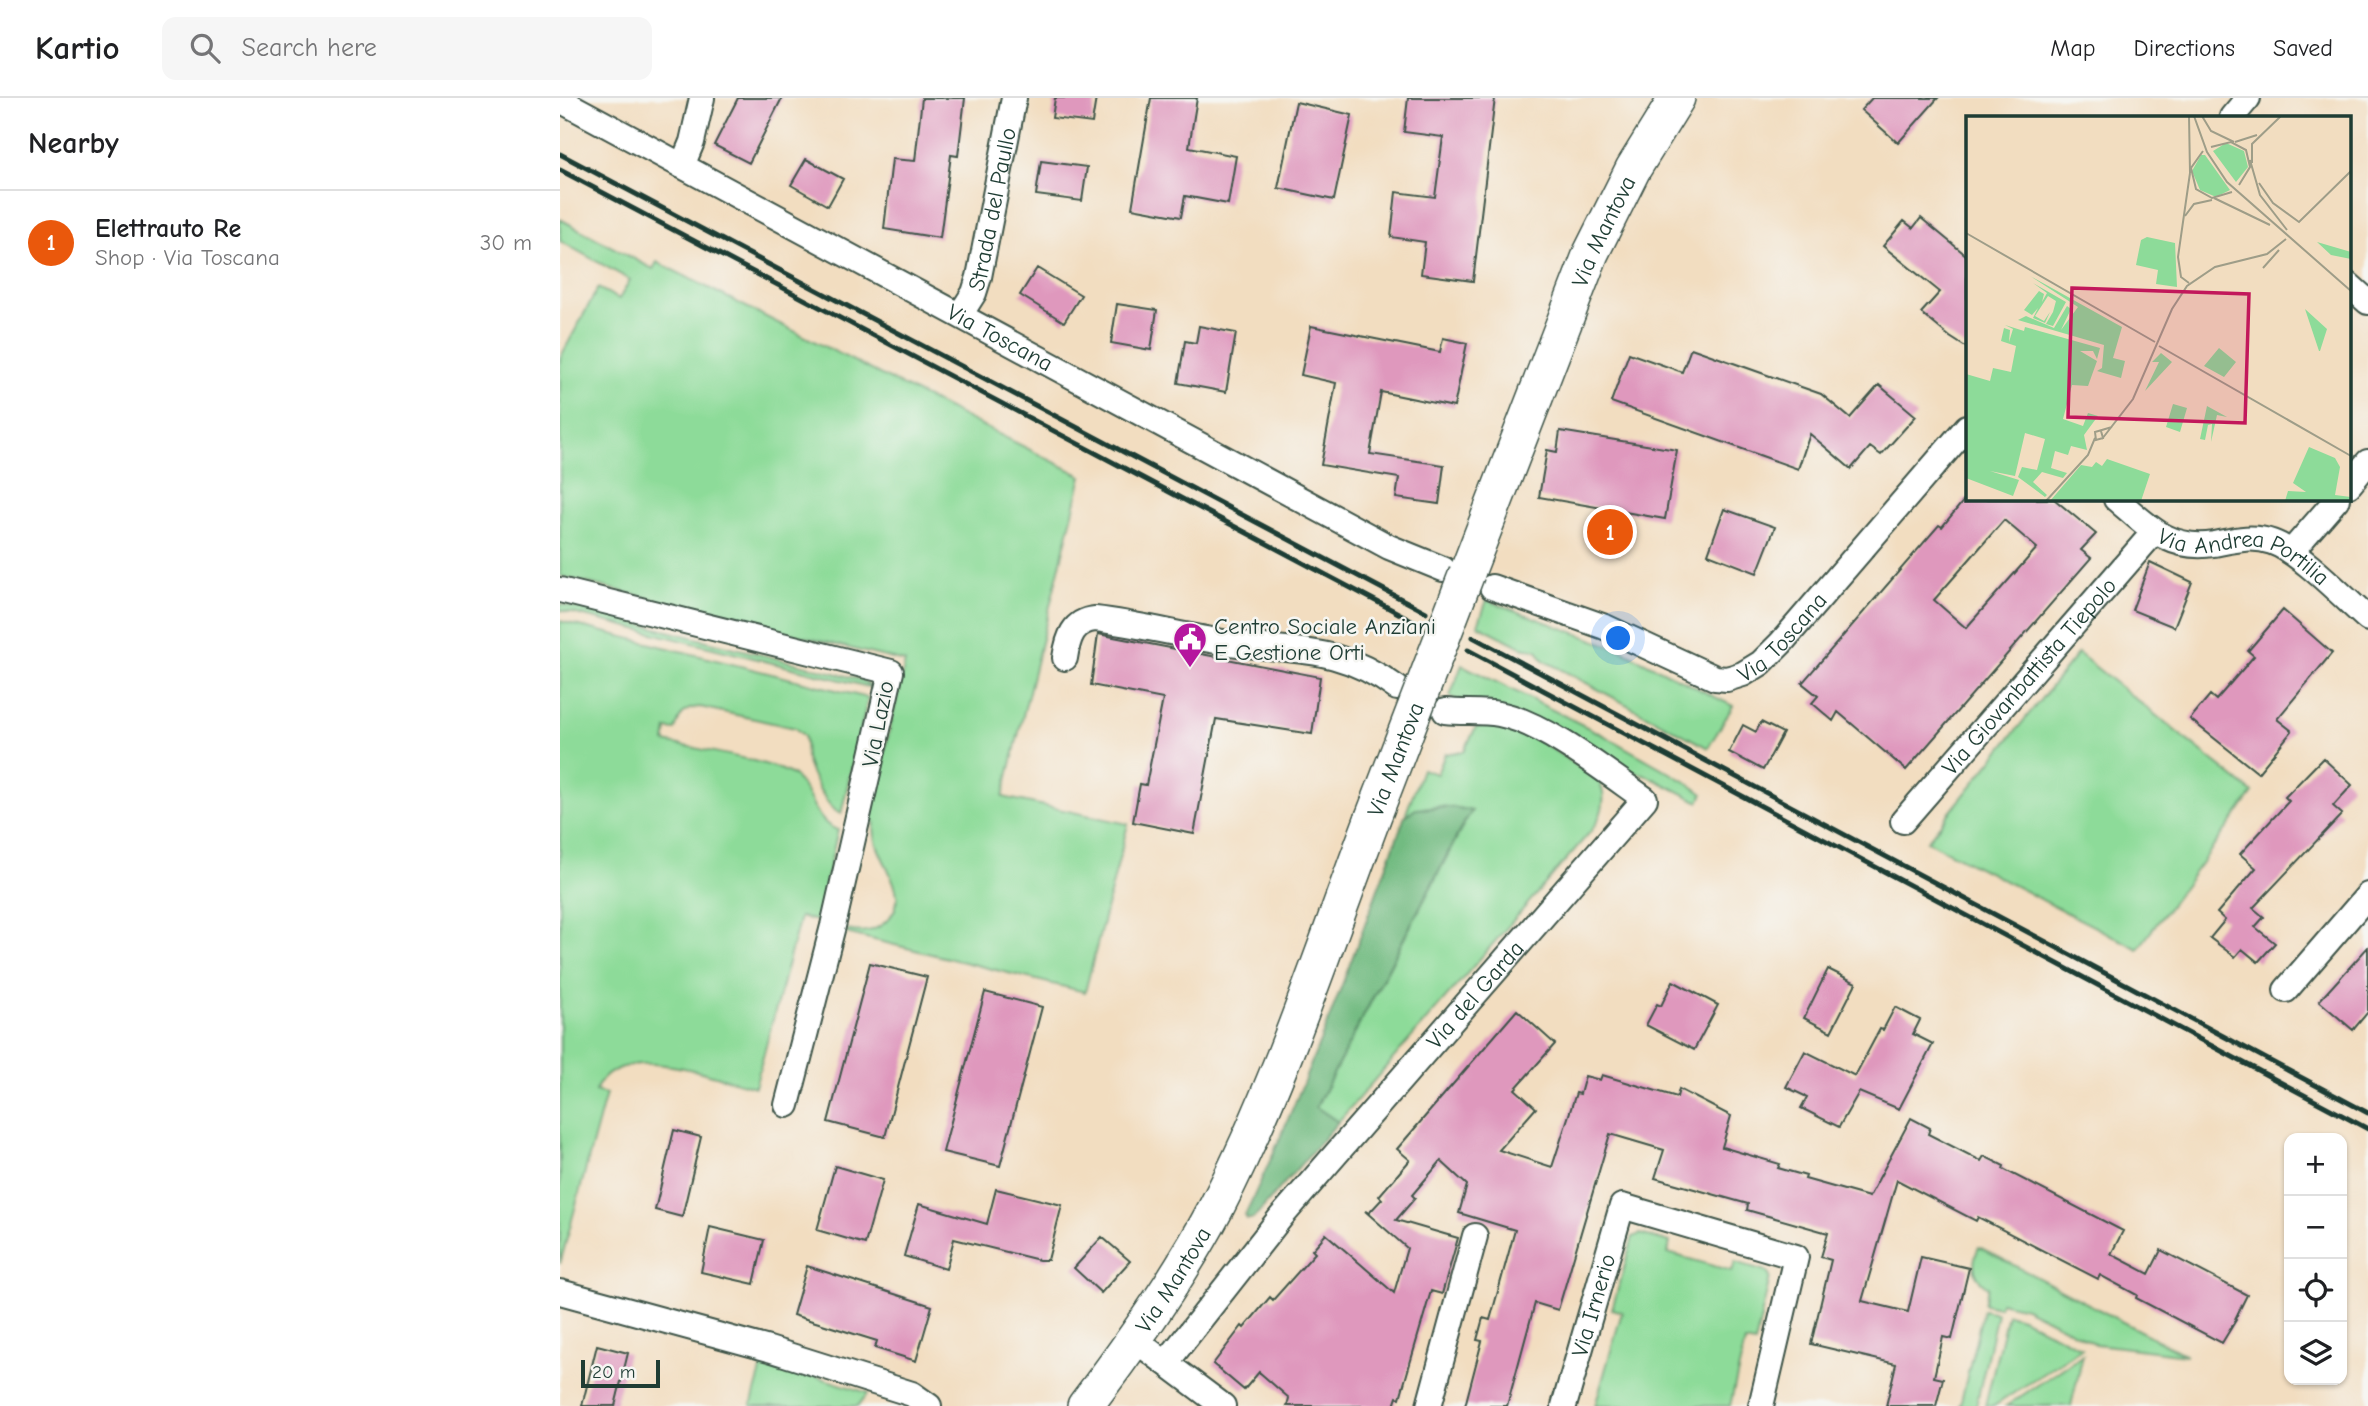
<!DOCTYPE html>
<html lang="en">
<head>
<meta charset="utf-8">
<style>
	body { margin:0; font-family:"Comic Neue",sans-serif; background:#f6f6f6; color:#202124 }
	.controls { position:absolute; right:21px; bottom:21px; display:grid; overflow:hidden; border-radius:14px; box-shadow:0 2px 5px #0004 }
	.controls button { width:63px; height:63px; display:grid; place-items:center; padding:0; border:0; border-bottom:2px solid #e0e0e0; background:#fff; color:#202124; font:35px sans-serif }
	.scale { position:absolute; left:21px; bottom:18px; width:79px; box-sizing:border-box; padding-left:7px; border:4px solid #1f3d34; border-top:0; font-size:19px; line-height:24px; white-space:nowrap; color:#1f3d34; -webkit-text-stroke:5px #f6f6f2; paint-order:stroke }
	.you { position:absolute; left:1059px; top:541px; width:24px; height:24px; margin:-18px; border:5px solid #fff; border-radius:50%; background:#1a73e8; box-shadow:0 0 0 10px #1a73e833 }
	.badge { display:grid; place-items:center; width:46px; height:46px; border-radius:50%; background:#ea580c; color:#fff; font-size:23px; font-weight:700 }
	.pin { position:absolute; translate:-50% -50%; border:4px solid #fff; box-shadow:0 2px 7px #0006 }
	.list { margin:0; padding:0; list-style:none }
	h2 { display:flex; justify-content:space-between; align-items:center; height:91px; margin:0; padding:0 28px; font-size:30px }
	h2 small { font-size:23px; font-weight:400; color:#757577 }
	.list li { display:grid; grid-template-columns:46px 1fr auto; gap:21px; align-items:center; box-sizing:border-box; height:105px; padding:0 28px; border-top:2px solid #e0e0e0 }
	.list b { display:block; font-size:26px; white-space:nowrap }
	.list p { margin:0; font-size:23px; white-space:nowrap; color:#757577 }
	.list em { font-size:23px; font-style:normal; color:#757577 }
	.icon { flex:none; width:38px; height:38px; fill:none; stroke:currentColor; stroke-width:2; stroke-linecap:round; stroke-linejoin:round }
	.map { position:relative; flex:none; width:1808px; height:1308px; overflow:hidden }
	header { display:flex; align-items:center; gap:42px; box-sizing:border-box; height:98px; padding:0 35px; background:#fff; border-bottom:2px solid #e0e0e0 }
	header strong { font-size:33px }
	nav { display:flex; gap:38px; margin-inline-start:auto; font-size:24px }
	.search { width:490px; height:63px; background:#f6f6f6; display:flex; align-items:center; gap:18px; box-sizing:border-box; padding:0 24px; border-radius:14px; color:#757577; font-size:26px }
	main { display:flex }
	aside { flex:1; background:#fff }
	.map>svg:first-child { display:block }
	.green { fill:#8ddb99; stroke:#568c66; stroke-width:2 }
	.forest { fill:#72bb81; stroke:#487c5a; stroke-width:2 }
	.building { fill:#df98bd; fill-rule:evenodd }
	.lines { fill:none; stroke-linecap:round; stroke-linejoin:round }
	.minor-casing { stroke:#3f5549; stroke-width:28 }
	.secondary-casing { stroke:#3f5549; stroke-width:38 }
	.minor { stroke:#fff; stroke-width:24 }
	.secondary { stroke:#fff; stroke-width:35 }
	.rail { stroke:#1f3d34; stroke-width:5 }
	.secondary-bridge-casing { stroke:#3f5549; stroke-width:38; stroke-linecap:butt }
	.secondary-bridge { stroke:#fff; stroke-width:35 }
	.labels { text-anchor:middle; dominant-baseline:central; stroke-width:5; stroke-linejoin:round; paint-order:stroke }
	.street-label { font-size:23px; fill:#1f3d34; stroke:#f6f6f2 }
	.poi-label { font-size:23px; fill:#1f3d34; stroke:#f6f6f2; text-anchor:start }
	.inset-road { fill:none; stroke:#9e9d88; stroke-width:2 }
	.view { fill:#c2185b; fill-opacity:0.15; stroke:#c2185b; stroke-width:3.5 }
	.inset-edge { fill:none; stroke:#1f3d34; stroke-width:3.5 }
</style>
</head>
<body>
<header>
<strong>Kartio</strong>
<div class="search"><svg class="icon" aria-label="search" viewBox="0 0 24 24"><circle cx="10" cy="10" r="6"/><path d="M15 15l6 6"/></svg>Search here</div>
<nav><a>Map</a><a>Directions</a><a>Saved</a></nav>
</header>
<main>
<aside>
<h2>Nearby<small></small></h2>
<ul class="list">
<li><span class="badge">1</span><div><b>Elettrauto Re</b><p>Shop · Via Toscana</p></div><em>30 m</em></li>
</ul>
</aside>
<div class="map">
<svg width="1808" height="1308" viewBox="0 0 1808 1308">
	<rect width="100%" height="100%" fill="#f6f6f2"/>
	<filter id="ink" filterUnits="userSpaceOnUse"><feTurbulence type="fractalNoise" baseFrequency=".0143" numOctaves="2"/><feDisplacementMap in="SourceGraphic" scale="14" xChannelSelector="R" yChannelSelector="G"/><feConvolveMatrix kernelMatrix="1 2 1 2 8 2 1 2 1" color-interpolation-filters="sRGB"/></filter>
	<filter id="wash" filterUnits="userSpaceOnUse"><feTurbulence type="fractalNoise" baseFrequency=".00686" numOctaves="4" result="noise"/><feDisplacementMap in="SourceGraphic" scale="28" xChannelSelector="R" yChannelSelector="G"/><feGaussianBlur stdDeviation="1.57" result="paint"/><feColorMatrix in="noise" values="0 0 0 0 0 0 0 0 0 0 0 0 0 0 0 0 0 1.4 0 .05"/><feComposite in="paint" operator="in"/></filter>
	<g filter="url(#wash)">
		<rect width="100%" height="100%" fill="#f2ddc0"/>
		<path class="green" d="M0 121 93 171 97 164 522 378 443 699 568 726 525 894 286 835 287 832C300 835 312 835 323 826 362 795 307 759 315 724L309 723 345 564 0 478V260L38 190 59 201 70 182 0 143Z
			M927 502 1061 552 1173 608 1148 650 983 562 977 552 961 549 918 527Z
			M0 506 302 582 313 590 0 512Z
			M0 523 308 600 281 716C268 712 249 674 246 660 245 653 246 645 244 638L235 630 140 609C123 610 120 618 115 632L107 631 105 644C132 650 217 664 235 679 252 694 254 725 278 732L257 823 240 819 195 989C153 979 59 940 35 993L46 996 0 1166Z
			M1518 555 1693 695 1578 851 1367 743Z
			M902 567 1043 637 1128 685 1143 696 1139 704 1084 676 1063 672 896 602 890 598Z
			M931 625 967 635 1038 681C1048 699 1043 717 1031 733L778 1024 756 1009 911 713C892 708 861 704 845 718L862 671 877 676 885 656 904 653 916 629Z
			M1080 1136 1110 1144 1108 1155 1172 1173 1175 1164 1206 1173 1210 1179 1195 1246 1185 1244 1170 1308H1035L1062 1214 1052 1211 1073 1139Z
			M1419 1149 1626 1257 1536 1246 1465 1210 1440 1204 1439 1209 1424 1206 1428 1189C1412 1179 1411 1165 1419 1149Z
			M1423 1212 1437 1215 1416 1308H1400Z
			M1447 1216 1462 1220 1522 1250 1434 1308H1425Z
			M1523 1257 1511 1308H1446Z
			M204 1262 308 1295 298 1308H191Z"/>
		<path class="forest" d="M893 709 912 713 902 728 756 1009 778 1024 693 1121H687L685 1117C747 987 795 853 845 718L856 711Z"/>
		<g id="blocks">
			<path class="building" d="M178 0H222L189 65 154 47Z
				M362 0H405L398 58 391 57 380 140 324 131 332 61 355 63Z
				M495 0H536L532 25 492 20Z
				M591 0H637L629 49 676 58 668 106 625 98 621 119 572 110Z
				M848 0H935L913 183 861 176 865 144 831 139 836 94 875 99 883 39 844 34Z
				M1312 0H1378L1338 45 1301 12Z
				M736 4 792 17 774 102 718 90Z
				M246 61 283 81 268 108 231 87Z
				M481 63 527 69 522 103 476 97Z
				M1361 120 1407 158V250L1390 239 1361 215 1380 194 1323 148 1344 123 1353 130Z
				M477 170 521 197 504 224 460 197Z
				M557 206 597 212 591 252 551 245Z
				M639 228 676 235 666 294 618 285 625 243 636 245Z
				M751 228 880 254 883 240 907 245 894 309 821 294 810 356 884 367 879 406 836 400 839 380 761 367 776 285 741 277Z
				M1131 250 1261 296 1290 320 1319 287 1356 318 1321 357 1310 349 1291 371 1250 336 1238 371 1051 304 1069 255 1122 274Z
				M1000 333 1117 352 1105 421 979 399 987 352 997 354Z
				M1405 401H1494L1536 436 1521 452 1531 460 1346 672 1278 614 1273 623 1252 605 1258 598 1242 585 1379 427 1382 429ZM1444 422 1477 450 1406 530 1374 502Z
				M1164 411 1215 429 1197 475 1148 456Z
				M1590 464 1632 484 1614 529 1572 512Z
				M1723 512 1772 555 1717 621 1732 633 1698 675 1630 621 1650 597 1656 602 1694 558 1688 553Z
				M538 536 760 579 752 636 656 621 634 736 573 724 580 686 586 687 603 601 531 587Z
				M1201 624 1223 635 1203 672 1169 654 1183 627 1196 634Z
				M1763 660 1792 687 1773 708 1782 716 1693 810 1704 819 1695 829 1715 845 1698 864 1682 851 1675 859 1650 840 1665 822 1657 815 1696 770 1680 756 1729 703 1725 699Z
				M1808 849V914L1793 932 1759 903Z
				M310 865 367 879 325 1039 268 1024Z
				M1268 871 1296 885 1271 934 1244 920Z
				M1113 883 1158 907 1134 952 1086 927 1097 906 1101 908Z
				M425 894 482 909 440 1068 383 1054Z
				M1335 909 1360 922 1353 936 1373 946 1339 1011 1299 994 1279 1029 1241 1010 1247 999 1226 989 1245 953 1295 978 1320 931 1323 932Z
				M957 912 995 946 955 991 976 1010 939 1052 992 1069 1016 995 1020 996 1025 978 1040 982 1042 977 1117 999 1119 991 1171 1018 1162 1049 1220 1066 1218 1070 1246 1078 1245 1081 1309 1099 1351 1020 1370 1030 1368 1036 1421 1063 1424 1058 1444 1068 1443 1071 1563 1133 1551 1156 1589 1176 1601 1152 1687 1197 1675 1221 1676 1222 1662 1245 1576 1200 1577 1197 1540 1177 1538 1181 1418 1119 1416 1123 1337 1082 1302 1203 1348 1214 1361 1159 1409 1170 1392 1241 1383 1239 1374 1279 1383 1281 1376 1308H1326L1336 1266 1251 1246 1271 1162 1261 1159 1268 1135 1187 1112 1188 1106 1095 1080 1104 1052 1050 1036 998 1212 975 1205 947 1308H905L922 1243 917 1242 923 1220 930 1222 955 1132 899 1115 907 1087 881 1063 852 1097 855 1100 836 1122 898 1140 882 1196 871 1193 840 1300 837 1299 834 1308H727L729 1300 699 1274 684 1292 653 1266 682 1228 684 1230 710 1199 713 1202 755 1155 752 1152 766 1136 834 1195 847 1150 805 1113 809 1115 822 1101 819 1098 850 1062 837 1051Z
				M114 1032 141 1039 122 1119 95 1112Z
				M275 1068 323 1082 305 1146 257 1132Z
				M436 1091 502 1107 488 1162H479L394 1141 386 1171 344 1158 359 1106 427 1126Z
				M150 1129 204 1142 194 1186 141 1174Z
				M542 1139 570 1163 541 1195 514 1170Z
				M247 1168 372 1208 356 1263 315 1250 317 1243 233 1217Z
				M37 1247 68 1255 55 1308H22Z"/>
		</g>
	</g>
	<g filter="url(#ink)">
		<use href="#blocks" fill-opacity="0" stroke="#3f5549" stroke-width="2"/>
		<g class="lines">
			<g class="minor-casing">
				<g id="minor">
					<path id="s1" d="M0 2 829 449 883 471"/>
					<path d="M1672 19 1688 0"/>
					<path d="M122 68 132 44 142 0"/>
					<path d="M1789 187 1808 204"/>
					<path id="s2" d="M400 217 414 195 419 179 454 0"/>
					<path d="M1789 387 1808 364"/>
					<path id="s3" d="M1556 401C1588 428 1609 453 1654 446 1674 442 1692 437 1712 444 1739 453 1785 501 1808 521"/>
					<path d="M1731 454 1777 401"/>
					<path id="s4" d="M932 489 1045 529 1155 580 1167 581 1183 576 1201 565 1221 545 1407 329"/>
					<path d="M0 492 331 574 273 828 227 1007"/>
					<path d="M505 560C508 540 513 523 535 521 578 526 620 537 663 544 732 555 776 545 837 590"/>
					<path id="s5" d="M1343 723 1594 434"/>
					<path d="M1726 892 1808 797"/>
					<path d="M0 1194 209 1251 352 1296 369 1308"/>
					<path d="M575 1242 663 1308"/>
					<path id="s6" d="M606 1265 721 1119 1085 701C1048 675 983 624 939 616 922 613 903 615 885 613"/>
					<path d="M869 1308 915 1138"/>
					<path id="s7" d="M1004 1308 1062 1108 1236 1159 1201 1308"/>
				</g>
			</g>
			<g class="secondary-casing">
				<g id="secondary">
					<path id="s8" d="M907 475 1031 155 1073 71 1117 0"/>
					<path id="s9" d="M525 1308C573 1245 619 1180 656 1110 720 986 763 852 812 722"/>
				</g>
			</g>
			<use href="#minor" class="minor"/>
			<use href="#secondary" class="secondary"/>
			<path class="rail" d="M0 56 866 514
				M0 72 861 527
				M913 539 1808 1015
				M908 552 1808 1031"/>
			<g class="secondary-bridge-casing">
				<g id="secondary-bridge">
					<path id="s10" d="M812 722 907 475"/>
				</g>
			</g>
			<use href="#secondary-bridge" class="secondary-bridge"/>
		</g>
	</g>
	<defs>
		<g id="civic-pin" transform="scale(1.75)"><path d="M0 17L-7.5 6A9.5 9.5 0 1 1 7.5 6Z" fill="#b5179e" stroke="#f6f6f2"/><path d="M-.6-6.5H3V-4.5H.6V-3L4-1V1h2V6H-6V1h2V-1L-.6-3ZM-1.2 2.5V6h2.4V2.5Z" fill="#fff"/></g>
	</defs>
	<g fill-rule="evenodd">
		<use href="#civic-pin" x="630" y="541"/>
	</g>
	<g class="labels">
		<g class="street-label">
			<text stroke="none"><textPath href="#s2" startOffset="112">Strada del Paullo</textPath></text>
			<text stroke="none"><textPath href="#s8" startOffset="368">Via Mantova</textPath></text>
			<text stroke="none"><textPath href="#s1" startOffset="500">Via Toscana</textPath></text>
			<text stroke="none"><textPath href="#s3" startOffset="147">Via Andrea Portilia</textPath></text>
			<text stroke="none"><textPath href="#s4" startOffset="324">Via Toscana</textPath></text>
			<text stroke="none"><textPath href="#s5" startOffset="192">Via Giovanbattista Tiepolo</textPath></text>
			<text transform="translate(318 626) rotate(-79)">Via Lazio</text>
			<text stroke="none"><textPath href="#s10" startOffset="65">Via Mantova</textPath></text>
			<text stroke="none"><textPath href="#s6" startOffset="481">Via del Garda</textPath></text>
			<text stroke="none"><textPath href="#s9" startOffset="154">Via Mantova</textPath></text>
			<text stroke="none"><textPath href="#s7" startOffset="105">Via Irnerio</textPath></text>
		</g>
		<g class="poi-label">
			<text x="654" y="528">Centro Sociale Anziani<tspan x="654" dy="26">E Gestione Orti</tspan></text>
		</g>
	</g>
	<g transform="translate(1406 18)">
		<rect width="385" height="385" fill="#f2ddc0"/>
		<path d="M260 27 278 35 282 51 270 66 247 35ZM235 39H239L264 74 250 81 234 74 226 55ZM181 121 209 127 211 171 190 168 192 154 170 149 175 124ZM351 126 385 136V143L365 139ZM64 160 156 211 147 242 159 245 155 262 131 255 136 252 138 229 52 204 60 200 88 212 101 190 105 193 95 214 112 191ZM67 167 100 186 87 210 80 208 87 196 90 185 82 180 69 200 78 205 84 196 79 207 67 202 72 192 66 199 58 194 73 175 78 178 76 186 81 177ZM339 193 361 213 354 235H353ZM39 209 58 215 59 211 134 232 131 243 127 235H114L131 245 122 270 106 269 97 303 117 310 122 297 132 300 118 319 121 334 105 330 102 339 89 335 85 352 101 357 97 362 76 356 67 366 81 379 79 381 52 361 56 351 71 354 79 323 59 317 49 360 24 355 53 364 47 380 0 362V258L24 265 27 252 45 256 50 230 35 225 38 212 44 214 43 226 47 213ZM253 232 270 246 258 261 238 250ZM195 237 206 246 179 275 193 246H186ZM207 288 221 292 214 316 200 311ZM241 290 261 301 251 299 245 326 246 308 242 309 239 324 234 323ZM343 331 369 342 374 351 369 379 385 381V385H319L322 375 340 376 327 367ZM141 343 184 358 175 385H84L115 349 126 351 130 346 136 350Z" fill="#8ddb99"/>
		<path class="inset-road" d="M223 0 224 57M228 0 241 36 261 66 385 175M236 0 245 15 268 26M269 26 291 19M245 31 265 26 280 34 284 51 273 69M237 35 225 52 230 73 246 82 266 76M284 44 294 79 321 114M286 47V28L315 0M293 67 307 87 333 106 385 55M248 82 304 109M219 100 228 88 246 84M0 117 189 226M297 152 313 134M223 167 215 161 212 141 224 57M193 230 385 340M135 315 137 322 130 324 129 316 146 311M136 323 167 283 206 193 221 170 249 151 301 138 320 123M80 385 122 339 129 322"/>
		<path class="view" d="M106 172 283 178 279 307 102 301Z"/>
		<rect width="385" height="385" class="inset-edge"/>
	</g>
</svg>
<div class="controls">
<button>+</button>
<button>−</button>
<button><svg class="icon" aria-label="locate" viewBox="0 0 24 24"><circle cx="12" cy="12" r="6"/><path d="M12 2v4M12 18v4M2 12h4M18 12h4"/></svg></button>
<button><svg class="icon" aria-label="layers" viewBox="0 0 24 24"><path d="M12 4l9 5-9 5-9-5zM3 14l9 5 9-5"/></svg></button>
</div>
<div class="scale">20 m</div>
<div class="you"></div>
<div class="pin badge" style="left:1050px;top:434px">1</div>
</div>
</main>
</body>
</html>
